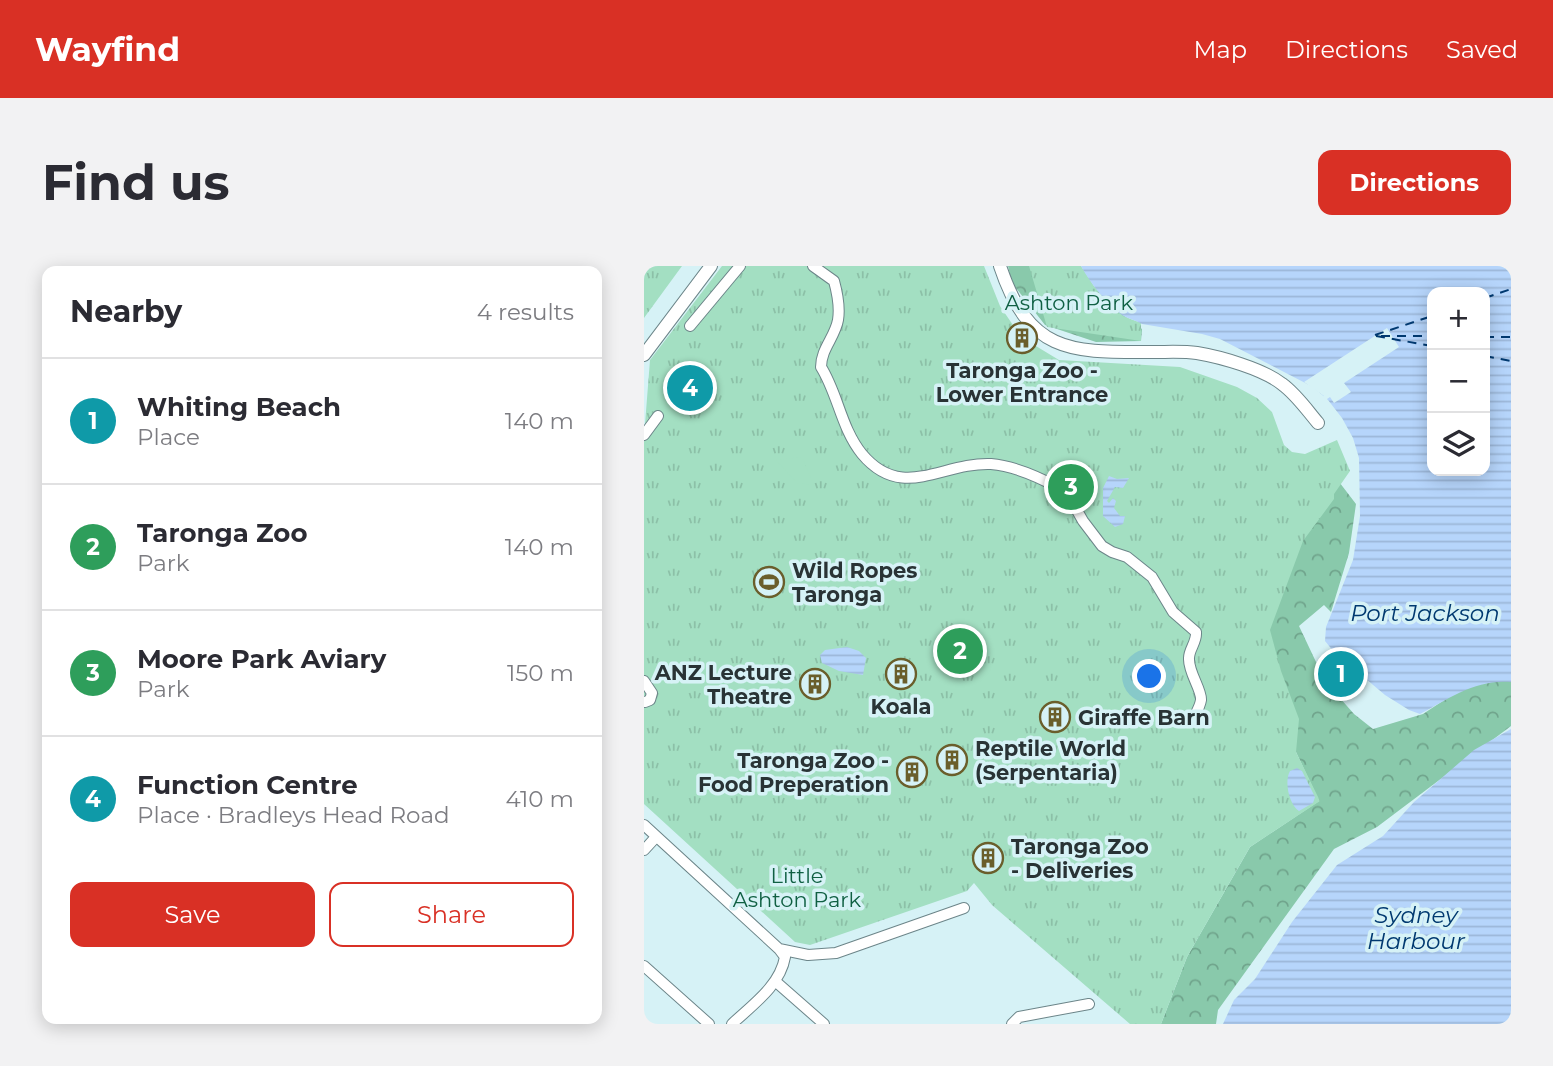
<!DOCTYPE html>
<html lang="en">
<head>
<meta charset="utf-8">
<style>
	body { margin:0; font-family:Montserrat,sans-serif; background:#f2f2f3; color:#2b2b33 }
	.controls { position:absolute; right:21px; top:21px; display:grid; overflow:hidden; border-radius:14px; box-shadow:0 4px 18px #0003 }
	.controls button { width:63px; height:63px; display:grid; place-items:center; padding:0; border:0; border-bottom:2px solid #e1e1e2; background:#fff; color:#2b2b33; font:35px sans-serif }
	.you { position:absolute; left:506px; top:411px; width:24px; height:24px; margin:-18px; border:5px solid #fff; border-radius:50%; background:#1a73e8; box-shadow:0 0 0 10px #1a73e833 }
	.badge { display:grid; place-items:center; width:46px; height:46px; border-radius:50%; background:#d93025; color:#fff; font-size:23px; font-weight:700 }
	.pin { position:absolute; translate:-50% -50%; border:4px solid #fff; box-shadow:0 2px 7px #0006 }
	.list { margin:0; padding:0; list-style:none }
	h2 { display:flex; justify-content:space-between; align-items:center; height:91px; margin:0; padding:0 28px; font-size:30px }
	h2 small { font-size:23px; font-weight:400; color:#7c7c81 }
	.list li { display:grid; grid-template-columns:46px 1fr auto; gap:21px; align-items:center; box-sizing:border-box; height:126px; padding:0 28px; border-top:2px solid #e1e1e2 }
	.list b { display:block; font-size:26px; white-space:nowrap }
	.list p { margin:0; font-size:23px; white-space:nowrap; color:#7c7c81 }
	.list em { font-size:23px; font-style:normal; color:#7c7c81 }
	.actions { display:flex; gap:14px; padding:21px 28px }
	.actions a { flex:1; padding:16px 0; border:2px solid #d93025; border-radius:14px; text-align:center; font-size:24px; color:#d93025 }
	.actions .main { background:#d93025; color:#fff }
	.icon { flex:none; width:38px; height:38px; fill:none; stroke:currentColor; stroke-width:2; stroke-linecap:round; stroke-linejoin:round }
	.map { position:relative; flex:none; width:867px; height:758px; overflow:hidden; border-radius:14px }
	header { display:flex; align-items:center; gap:42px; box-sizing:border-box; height:98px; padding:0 35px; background:#d93025; color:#fff }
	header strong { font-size:33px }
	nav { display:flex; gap:38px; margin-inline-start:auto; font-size:24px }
	.intro { display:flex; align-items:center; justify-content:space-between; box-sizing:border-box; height:168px; padding:0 42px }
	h1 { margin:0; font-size:49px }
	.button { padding:18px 32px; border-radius:14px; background:#d93025; color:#fff; font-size:24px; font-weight:700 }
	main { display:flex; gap:42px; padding:0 42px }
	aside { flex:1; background:#fff; border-radius:14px; box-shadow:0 4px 18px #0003 }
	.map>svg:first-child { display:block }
	.forest { fill:url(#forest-crowns) }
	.park { fill:url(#park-tufts) }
	.garden { fill:#a3dfc2 }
	.water { fill:url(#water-rules); fill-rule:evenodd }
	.pier { fill:#d6f2f6 }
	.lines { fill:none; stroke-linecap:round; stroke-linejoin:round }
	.ferry { stroke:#003970; stroke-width:2; stroke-dasharray:9 7; stroke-linecap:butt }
	.minor-casing { stroke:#6c8589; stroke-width:12 }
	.major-casing { stroke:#6c8589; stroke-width:14 }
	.minor { stroke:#fff; stroke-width:10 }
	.major { stroke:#fff; stroke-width:12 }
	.labels { text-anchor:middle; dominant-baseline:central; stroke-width:7; stroke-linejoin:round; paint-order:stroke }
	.park-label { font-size:21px; fill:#106043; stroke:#d6f2f6 }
	.poi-label { font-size:21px; font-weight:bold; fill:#293335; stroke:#d6f2f6; text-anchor:start }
	.water-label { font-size:23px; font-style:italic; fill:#003970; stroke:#d6f2f6 }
</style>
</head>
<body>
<header>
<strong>Wayfind</strong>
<nav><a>Map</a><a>Directions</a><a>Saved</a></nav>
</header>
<div class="intro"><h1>Find us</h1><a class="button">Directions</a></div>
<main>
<aside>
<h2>Nearby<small>4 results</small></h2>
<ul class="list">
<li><span class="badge" style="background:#0f9aa8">1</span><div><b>Whiting Beach</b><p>Place</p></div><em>140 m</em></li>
<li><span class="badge" style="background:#2e9e5b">2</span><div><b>Taronga Zoo</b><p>Park</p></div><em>140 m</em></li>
<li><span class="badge" style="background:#2e9e5b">3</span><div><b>Moore Park Aviary</b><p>Park</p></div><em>150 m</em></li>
<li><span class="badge" style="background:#0f9aa8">4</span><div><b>Function Centre</b><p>Place · Bradleys Head Road</p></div><em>410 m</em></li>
</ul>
<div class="actions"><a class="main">Save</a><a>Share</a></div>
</aside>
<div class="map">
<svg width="867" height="758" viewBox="0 0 867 758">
	<defs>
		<pattern id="forest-crowns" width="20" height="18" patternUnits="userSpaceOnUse" patternTransform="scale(1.75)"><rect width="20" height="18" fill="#89c9ab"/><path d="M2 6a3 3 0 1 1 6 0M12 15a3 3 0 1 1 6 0" fill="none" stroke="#70a48c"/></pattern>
		<pattern id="park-tufts" width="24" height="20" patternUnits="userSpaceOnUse" patternTransform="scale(1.75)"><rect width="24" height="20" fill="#a3dfc2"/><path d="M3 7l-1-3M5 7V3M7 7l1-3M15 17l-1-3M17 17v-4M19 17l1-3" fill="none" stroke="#8cc0a7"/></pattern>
		<pattern id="water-rules" width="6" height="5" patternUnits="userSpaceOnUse" patternTransform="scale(1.75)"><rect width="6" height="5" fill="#b6d5fb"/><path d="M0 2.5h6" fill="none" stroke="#9cb7d8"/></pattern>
	</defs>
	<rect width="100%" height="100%" fill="#d6f2f6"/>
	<path class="forest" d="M364 0H414L498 63 497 75 452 76 401 59 368 17Z
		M686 204 712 238 705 287 687 346 680 339 655 360 681 415 710 448 729 463 779 448 829 415H867V460L733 561 690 583 574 744 572 758H517L543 691 606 581 675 535 652 486 579 354Z"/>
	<path class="park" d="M0 0H38L0 52Z
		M78 0H340L356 40 377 71 415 94 536 101 593 121 613 132 628 146 640 179 648 186 661 188 693 174 706 205 690 228V233L659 275 626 364 637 405 655 453 652 486 676 535 606 581 543 691 517 758H486L348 639 330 617 323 625 166 679 151 676 0 538V171L6 94Z
		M385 0H437L450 20 479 50 497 57V75L403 61Z"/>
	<path class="garden" d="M158 191 170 219 153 217 132 194Z"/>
	<path class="water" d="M437 0H867V416C832 413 806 432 776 448L765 444 741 429 690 386 681 375 682 361 709 294 716 250 715 192 709 172 698 152 684 134 669 121 576 73 558 68 498 58C492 54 484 53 478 49 461 36 447 18 437 0ZM788 26H841V205H788Z
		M465 210 473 213 485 212 479 222 471 221 463 235 465 237 469 232 472 235 470 242 476 250H481L479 258 471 261 459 250V222Z
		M203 381 215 385 222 392 219 409 195 405 178 397 176 389 181 384Z
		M867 463V758H579L590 734 611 713 648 656 693 599 739 570 770 536 830 484Z
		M653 502 658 505 671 531 669 537 655 545C645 539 640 515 646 505Z"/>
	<path class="pier" d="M743 62 755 81 700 117 707 126 690 137 686 131 680 135 677 133 680 130 660 116Z"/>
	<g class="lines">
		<path class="ferry" d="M841 32 867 23
			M731 69 788 50
			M732 70 788 80
			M737 70H788
			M841 71H867
			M841 90 867 95"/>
		<g class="minor-casing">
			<path id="minor" d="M169 0 190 15C193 26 196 42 194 54 191 71 177 83 177 101 194 128 197 162 218 188 258 236 298 196 347 198 370 200 397 212 417 223
				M46 60 96 0
				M0 169 14 150
				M426 232 439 255 458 280 468 286 483 291 508 311 529 346 552 366C553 376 545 383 545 392 544 406 558 424 557 434 556 441 551 449 548 455
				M0 415 8 427 6 434 1 436
				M0 559 135 683 164 689 192 687 320 642
				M0 584 12 571
				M0 700 65 758
				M131 715 180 758
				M88 758C108 739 136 720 141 691L135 683
				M368 758 375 751 445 738"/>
		</g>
		<g class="major-casing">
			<path id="major" d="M356 0C386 90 429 86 510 86 524 86 539 85 553 87 577 91 619 103 638 118 652 128 663 144 674 157
				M0 89 67 0"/>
		</g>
		<use href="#minor" class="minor"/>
		<use href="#major" class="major"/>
	</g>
	<defs>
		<g id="building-ring" transform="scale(1.575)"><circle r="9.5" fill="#d6f2f6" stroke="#6a5e2b" stroke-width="1.5"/><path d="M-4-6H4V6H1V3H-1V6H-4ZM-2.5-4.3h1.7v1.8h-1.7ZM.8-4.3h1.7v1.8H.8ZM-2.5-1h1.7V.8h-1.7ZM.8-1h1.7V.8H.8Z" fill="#6a5e2b"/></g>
		<g id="stadium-ring" transform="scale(1.575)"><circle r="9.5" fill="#d6f2f6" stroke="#6a5e2b" stroke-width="1.5"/><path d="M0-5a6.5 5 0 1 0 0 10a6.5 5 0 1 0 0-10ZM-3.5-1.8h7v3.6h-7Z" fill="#6a5e2b"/></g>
	</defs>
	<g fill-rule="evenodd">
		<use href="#building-ring" x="378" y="72"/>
		<use href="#stadium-ring" x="125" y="316"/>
		<use href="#building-ring" x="257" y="408"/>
		<use href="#building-ring" x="171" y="418"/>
		<use href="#building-ring" x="411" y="451"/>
		<use href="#building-ring" x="308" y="494"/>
		<use href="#building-ring" x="268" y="506"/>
		<use href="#building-ring" x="344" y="592"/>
	</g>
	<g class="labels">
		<g class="park-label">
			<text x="425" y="36">Ashton Park</text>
			<text x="153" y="609">Little<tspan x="153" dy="24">Ashton Park</tspan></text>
		</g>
		<g class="poi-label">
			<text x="378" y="104" text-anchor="middle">Taronga Zoo -<tspan x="378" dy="24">Lower Entrance</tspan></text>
			<text x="148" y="304">Wild Ropes<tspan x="148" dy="24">Taronga</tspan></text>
			<text x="148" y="406" text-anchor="end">ANZ Lecture<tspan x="148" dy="24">Theatre</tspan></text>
			<text x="257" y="440" text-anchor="middle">Koala</text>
			<text x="434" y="451">Giraffe Barn</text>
			<text x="331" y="482">Reptile World<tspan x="331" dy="24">(Serpentaria)</tspan></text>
			<text x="245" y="494" text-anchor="end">Taronga Zoo -<tspan x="245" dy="24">Food Preperation</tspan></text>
			<text x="367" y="580">Taronga Zoo<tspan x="367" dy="24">- Deliveries</tspan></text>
		</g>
		<g class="water-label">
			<text x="781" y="347">Port Jackson</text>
			<text x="772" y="649">Sydney<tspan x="772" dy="26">Harbour</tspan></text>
		</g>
	</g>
</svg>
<div class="controls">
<button>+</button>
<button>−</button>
<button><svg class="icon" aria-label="layers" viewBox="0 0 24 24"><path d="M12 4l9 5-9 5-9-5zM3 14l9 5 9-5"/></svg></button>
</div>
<div class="you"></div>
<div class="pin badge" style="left:697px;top:408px;background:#0f9aa8">1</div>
<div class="pin badge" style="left:316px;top:385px;background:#2e9e5b">2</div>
<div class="pin badge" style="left:427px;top:221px;background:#2e9e5b">3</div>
<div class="pin badge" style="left:46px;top:122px;background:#0f9aa8">4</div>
</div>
</main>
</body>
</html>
